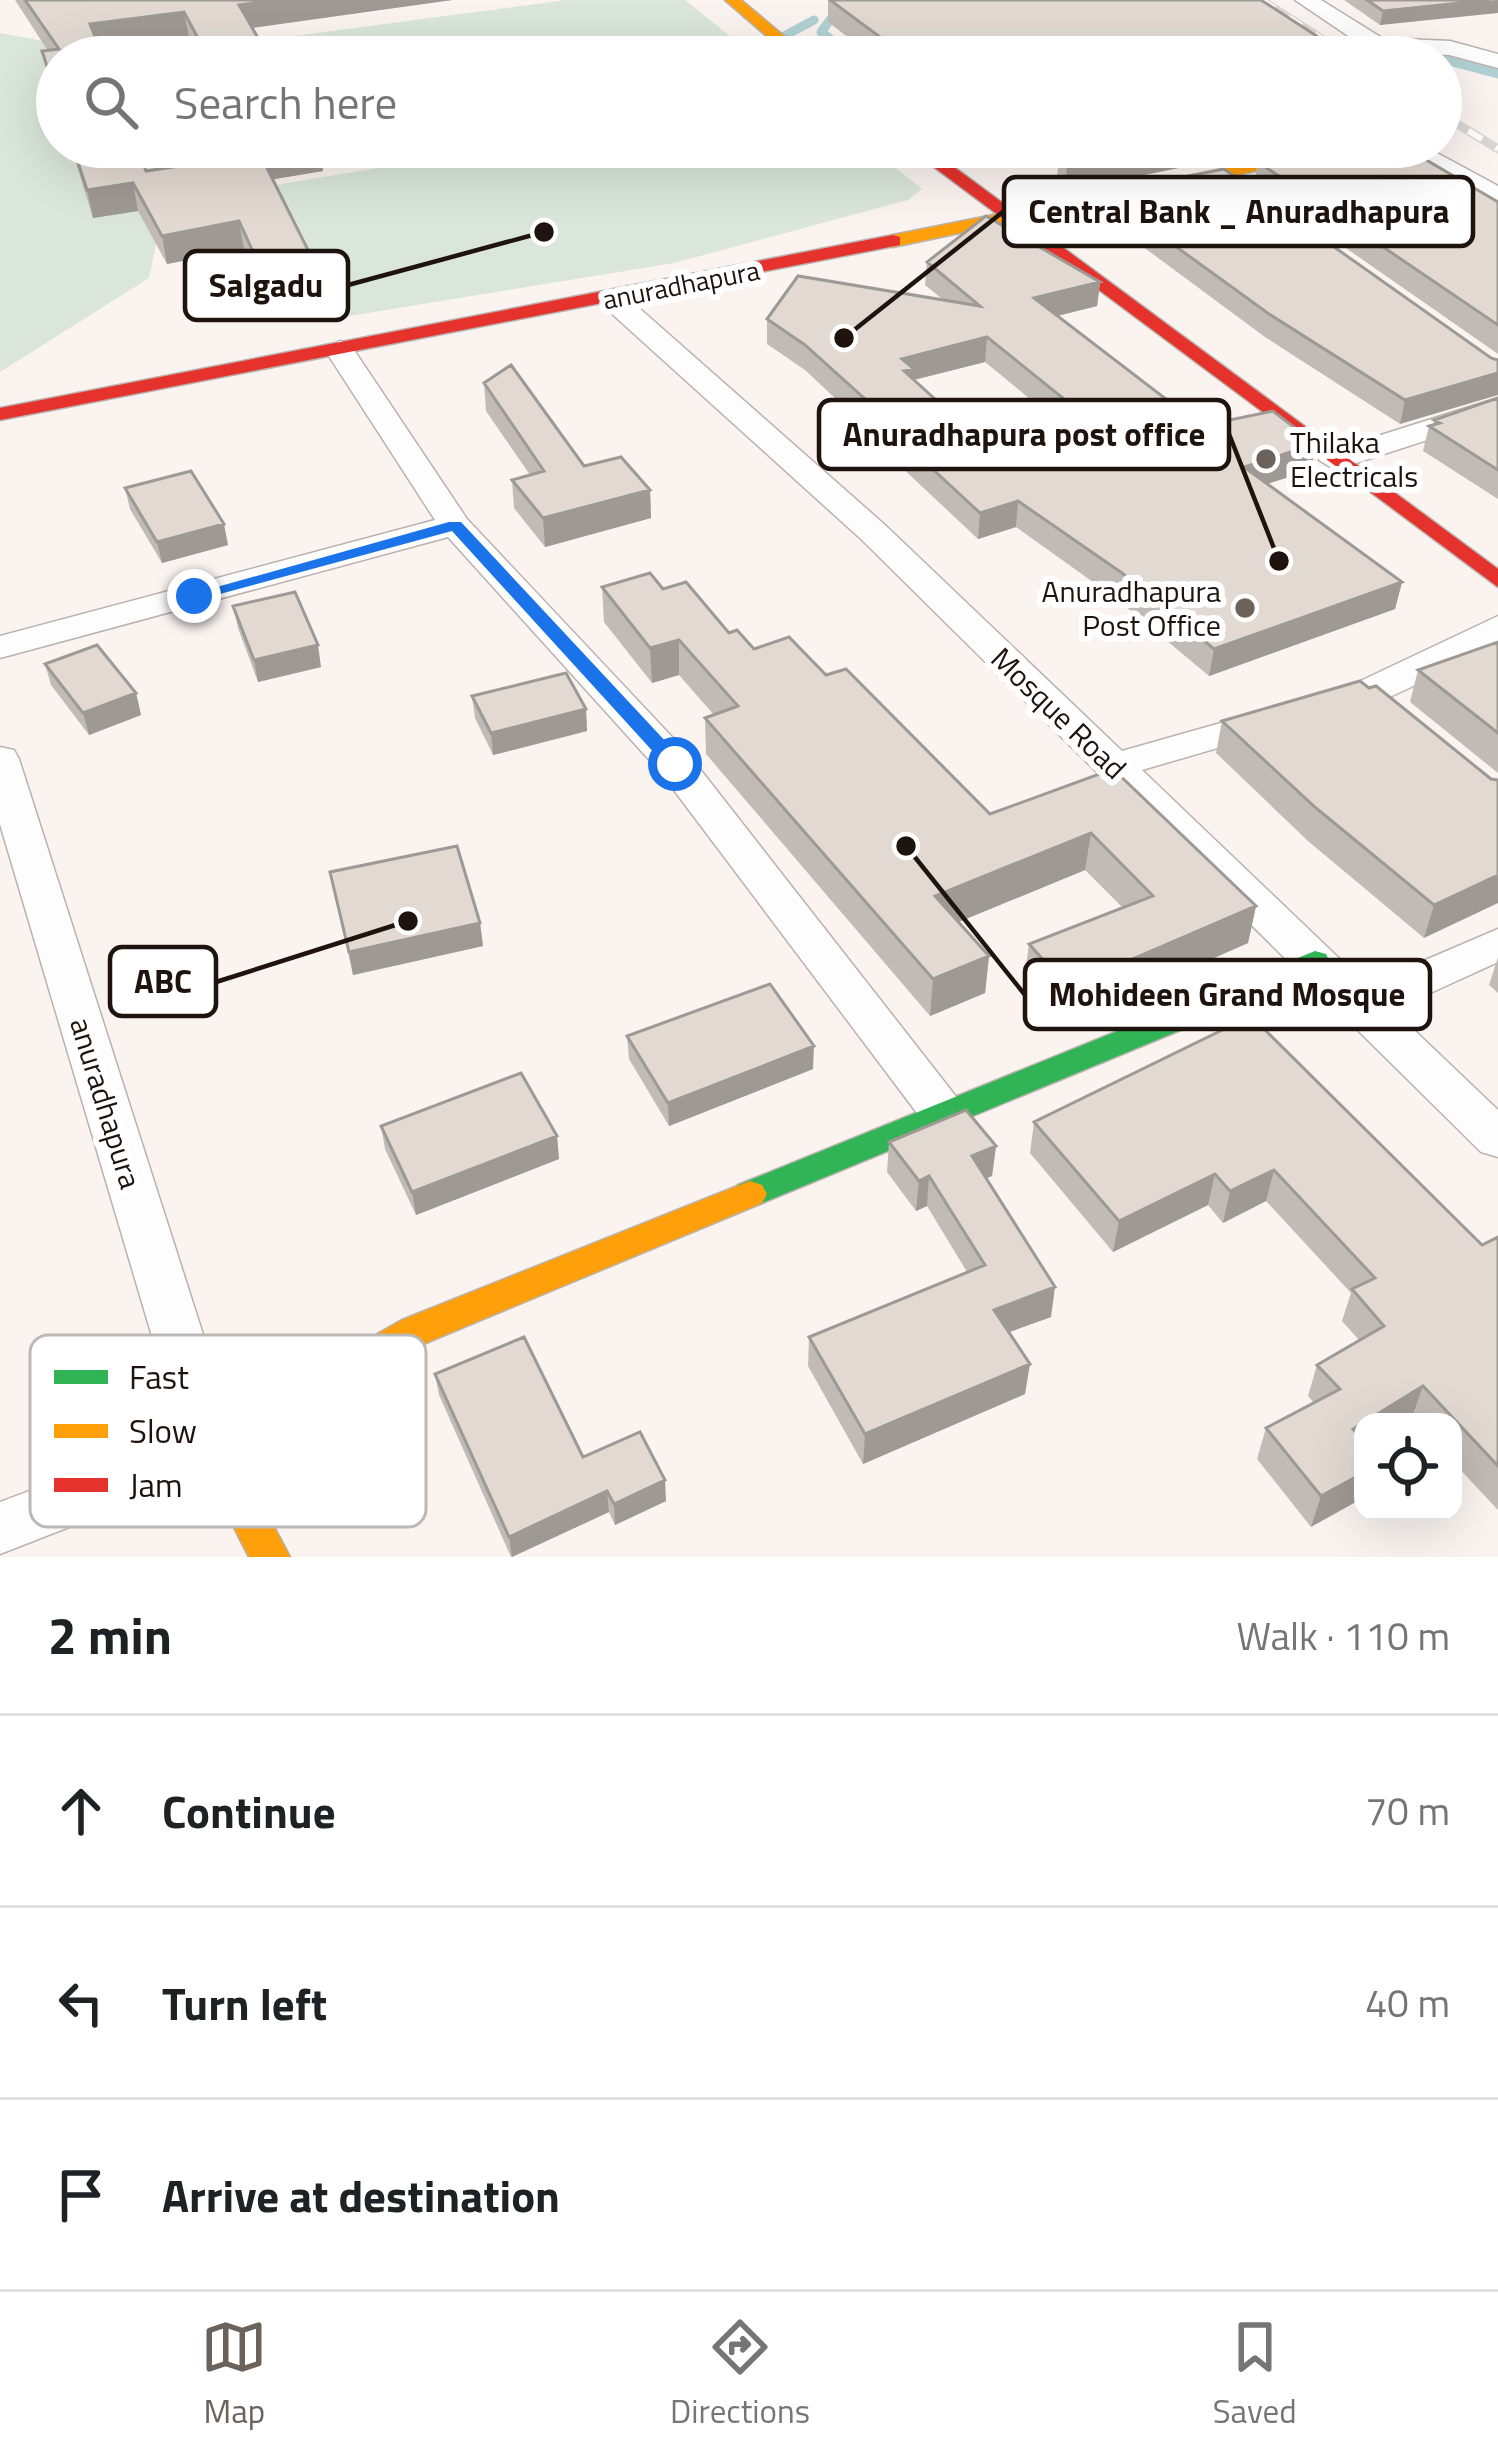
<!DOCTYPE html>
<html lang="en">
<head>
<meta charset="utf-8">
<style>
	body { margin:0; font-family:"Titillium Web",sans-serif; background:#f6f6f6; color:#202124 }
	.controls { position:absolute; right:36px; bottom:36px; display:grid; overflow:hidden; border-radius:24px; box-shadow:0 12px 48px #0002 }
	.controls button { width:108px; height:108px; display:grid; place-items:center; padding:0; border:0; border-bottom:3px solid #e0e0e0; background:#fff; color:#202124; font:60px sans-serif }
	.stop { position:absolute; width:36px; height:36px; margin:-27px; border:9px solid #1a73e8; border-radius:50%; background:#fff }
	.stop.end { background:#1a73e8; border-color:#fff; box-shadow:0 3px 12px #0008 }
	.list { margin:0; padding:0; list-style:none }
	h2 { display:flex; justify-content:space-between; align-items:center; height:156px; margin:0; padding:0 48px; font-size:51px }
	h2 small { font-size:39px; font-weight:400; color:#757577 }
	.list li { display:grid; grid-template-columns:78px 1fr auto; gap:36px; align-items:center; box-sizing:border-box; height:192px; padding:0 48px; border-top:3px solid #e0e0e0 }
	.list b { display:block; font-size:45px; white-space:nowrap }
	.list em { font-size:39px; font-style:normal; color:#757577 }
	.icon { flex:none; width:66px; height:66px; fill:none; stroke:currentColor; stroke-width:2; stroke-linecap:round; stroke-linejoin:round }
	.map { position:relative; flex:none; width:1498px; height:1557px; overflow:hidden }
	.search { position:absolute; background:#fff; box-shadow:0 12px 48px #0002; left:36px; right:36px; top:36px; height:132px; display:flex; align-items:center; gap:30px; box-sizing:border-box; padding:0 42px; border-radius:66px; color:#757577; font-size:45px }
	.sheet { height:732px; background:#fff }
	nav { display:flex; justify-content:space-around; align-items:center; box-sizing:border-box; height:168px; border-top:3px solid #e0e0e0; background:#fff; font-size:33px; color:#757577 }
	nav a { display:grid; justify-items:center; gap:6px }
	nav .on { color:#6b625c }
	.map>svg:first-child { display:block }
	.green { fill:#dae6d9 }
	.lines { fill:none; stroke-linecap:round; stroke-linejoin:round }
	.stream { stroke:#b0d1d3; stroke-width:9 }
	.street-casing { stroke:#bab2ad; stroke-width:3 }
	.fast-casing { stroke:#bab2ad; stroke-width:3 }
	.slow-casing { stroke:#bab2ad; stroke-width:3 }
	.jam-casing { stroke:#bab2ad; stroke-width:3 }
	.street { fill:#fefdfd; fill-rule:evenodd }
	.fast { fill:#30b455; fill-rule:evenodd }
	.slow { fill:#ff9f0a; fill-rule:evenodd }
	.jam { fill:#e5322d; fill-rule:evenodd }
	.rail-casing { stroke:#d9d7d6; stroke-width:9 }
	.rail { stroke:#fff; stroke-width:6; stroke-dasharray:16; stroke-linecap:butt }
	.wall { fill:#c2bbb5; fill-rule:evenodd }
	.shaded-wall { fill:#9e9993 }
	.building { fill:#e2dad2; stroke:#9e9993; stroke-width:3; fill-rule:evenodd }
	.route { fill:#1a73e8 }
	.poi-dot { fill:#6b625c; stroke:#fff; stroke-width:4.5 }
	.labels { text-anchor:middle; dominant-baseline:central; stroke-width:12; stroke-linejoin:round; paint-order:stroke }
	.far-street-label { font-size:27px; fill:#1e140d; stroke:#fff }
	.poi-label { font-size:30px; fill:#1e140d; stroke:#fff; text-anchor:start }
	.street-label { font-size:30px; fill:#1e140d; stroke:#fff }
	.key { fill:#fff; stroke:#bcb8b6; stroke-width:3 }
	.key-label { font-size:33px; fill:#1e140d }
	.leader { fill:none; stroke:#1e140d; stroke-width:4.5 }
	.callout-dot { fill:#1e140d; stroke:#fff; stroke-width:4.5 }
	.callout { fill:#fff; stroke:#1e140d; stroke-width:4.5 }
	.callout-label { font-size:33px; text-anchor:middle; font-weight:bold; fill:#1e140d }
</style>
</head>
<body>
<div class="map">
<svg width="1498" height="1557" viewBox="0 0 1498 1557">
	<rect width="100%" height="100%" fill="#faf3f0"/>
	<path class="green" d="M566 0H685L756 57H289L279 38Z
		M0 33 54 43 57 147H150L179 210 156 244 149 278 0 372Z
		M365 147H870L922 189 908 200 674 263 337 318 275 185 378 168Z"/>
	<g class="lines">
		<path class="stream" d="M845 0 821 32 856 57
			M775 41 814 20
			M1387 57 1400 55
			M1441 59 1498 74"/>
		<g class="street-casing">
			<path id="street" d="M1295 0H1321L1382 38 1450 41 1498 54V68L1449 55 1369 50Z
				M1396 147H1426L1498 186V205Z
				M611 290 621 292 885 525 1122 751 1270 709 1283 713 1289 721 1283 729 1142 770 1367 985 1498 929V962L1393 1010 1498 1110V1157L1481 1152 861 539 601 304 597 298 601 292Z
				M340 341 350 344 467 519 689 755 961 1103 968 1116 961 1129 945 1134 929 1129 661 773 448 537 0 658V636L435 520 325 350Z
				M1498 398V417L1335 470 1319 460 1324 453Z
				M1498 616V641C1454 663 1360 724 1313 712L1307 704 1313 696 1354 684Z
				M0 747 14 750 19 759 239 1447 231 1464 0 1554V1502L181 1434 0 824Z"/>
		</g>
		<g class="fast-casing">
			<path id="fast" d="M1315 951 1326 954 1330 962 1326 970 762 1203 750 1207 738 1203 733 1194 738 1185Z"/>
		</g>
		<g class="slow-casing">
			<path id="slow" d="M725 0H741L809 57H791Z
				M1334 147H1369L893 247 884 241 893 235Z
				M750 1181 762 1185 767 1194 762 1203 428 1342 235 1453 290 1557H249L193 1447 199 1435 402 1320Z"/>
		</g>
		<g class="jam-casing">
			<path id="jam" d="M907 147H927L1498 569V587Z
				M893 235 900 237V245L0 420V408Z"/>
		</g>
		<use href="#street" class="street"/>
		<use href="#fast" class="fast"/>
		<use href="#slow" class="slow"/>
		<use href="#jam" class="jam"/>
		<g class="rail-casing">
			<path id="rail" d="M1261 0 1350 57
				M1441 114 1498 149"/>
		</g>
		<use href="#rail" class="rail"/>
	</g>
	<path class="wall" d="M15 0H452L252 28 269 57H199L189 37 99 48 57 57V105L42 51H48Z
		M828 0H1261L1349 57H874L828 22Z
		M1344 0H1498L1380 25Z
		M71 147H137L146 171 250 156 245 147H320L323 171 273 179 322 278 326 306 273 315 244 249 167 264 138 211 93 218Z
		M1075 147 1065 191 1056 185 1059 159Z
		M1258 162 1498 202V354L1254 184Z
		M1102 193 1491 358 1400 424 1265 337 1100 215Z
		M927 262 1100 282 1097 306 1058 316 1201 426 1311 470 1267 484 1402 582 1395 609 1209 676 1118 600 1016 527 978 539 897 463V456L805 370 767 344V319L942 299 925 285ZM985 362 1052 417 976 436 914 380Z
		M484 383 584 466 650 490 651 518 545 547 514 508 512 480 530 475 486 411Z
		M1498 398V499L1423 451 1429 426 1433 425 1434 420Z
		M125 488 228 545 162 563 130 509Z
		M602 587 663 589 754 649 826 675 990 814 1113 769 1256 906 1248 943 1063 1024 1024 980 1029 944 1122 907 1085 870 958 922 989 956 985 993 930 1016 706 754 705 718 714 715 679 675 652 683 604 622Z
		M233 606 321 667 258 682 238 628Z
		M1498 642V773L1410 702 1418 670Z
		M45 664 136 693 141 715 89 735 51 685Z
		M472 696 586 709 587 731 493 755 475 718Z
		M1222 721 1491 779 1424 938 1308 841 1216 753Z
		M330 872 480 923 483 946 353 975Z
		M1498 957V993L1489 985Z
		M1251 1016 1482 1245 1498 1237V1510L1453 1462V1422H1416L1412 1417 1404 1422H1363L1311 1527 1257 1459 1266 1428 1314 1403 1308 1396 1317 1365 1359 1340 1342 1321 1351 1293 1266 1201 1223 1223 1208 1205 1113 1252 1030 1153 1034 1122Z
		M627 1036 813 1069 669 1126 629 1059Z
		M381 1126 557 1136 559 1159 416 1215 385 1149Z
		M889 1142 996 1146 992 1176 986 1178 1051 1317 1009 1332 1025 1394 863 1464 808 1366 809 1337 967 1272 927 1206 916 1211 887 1172Z
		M435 1374 583 1457 666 1501 615 1525 609 1512 511 1557 439 1395Z"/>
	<path class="shaded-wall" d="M276 0H452L243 29 239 5Z
		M1498 0V13L1380 25 1383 11Z
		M184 12 189 37 95 49 90 24Z
		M305 147H320L323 171 263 181 258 154Z
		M1159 147H1283L1065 191 1067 165Z
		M133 183 138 211 93 218 87 190Z
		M239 221 244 249 167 264 162 236Z
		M322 278 326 306 273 315 269 287Z
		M1100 282 1097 306 1032 322 1034 298Z
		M987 337 985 362 913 380 912 394 902 359Z
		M1498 373V395L1400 424 1405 400Z
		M1316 444 1311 470 1239 493 1244 467Z
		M650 490 651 518 545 547 543 518Z
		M1018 501 1016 527 978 539 980 513Z
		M224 524 228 545 162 563 157 542Z
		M1402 582 1395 609 1209 676 1214 649Z
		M679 640V675L652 683 650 648Z
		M318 645 321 667 258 682 254 660Z
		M136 693 141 715 89 735 83 713Z
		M586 709 587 731 493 755 491 733Z
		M1091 833 1085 870 932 933 935 896Z
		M1498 875V903L1424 938 1434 905Z
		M1256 906 1248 943 1063 1024 1068 987Z
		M480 923 483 946 353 975 349 952Z
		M989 956 985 993 930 1016 933 979Z
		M814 1046 813 1069 669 1126 668 1103Z
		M557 1136 559 1159 416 1215 412 1192Z
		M996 1146 992 1176 969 1186 972 1156Z
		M1274 1170 1266 1201 1223 1223 1230 1191Z
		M1215 1174 1208 1205 1113 1252 1119 1221Z
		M929 1176 927 1206 916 1211 919 1181Z
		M1055 1287 1051 1317 990 1339 994 1310Z
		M1030 1364 1025 1394 863 1464 865 1434Z
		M1423 1386 1412 1417 1404 1422H1365Z
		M1363 1423V1448L1353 1429Z
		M1363 1473V1498L1311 1527 1321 1496Z
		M665 1480 666 1501 615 1525 614 1504Z
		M607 1491 609 1512 512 1557 509 1537Z"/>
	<path class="building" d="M25 0H276L239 5 269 57H208L184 12 90 24 103 57H57V97L42 51 59 49Z
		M830 0H1261L1349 57H907Z
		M1367 0H1490L1383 11Z
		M73 147H137L146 171 260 154 322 278 269 287 239 221 162 236 133 183 87 190Z
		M255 147H305L258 154Z
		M1075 147H1159L1067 165 1059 159Z
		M1325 147H1404L1498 202V325L1258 162Z
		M1224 169 1491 358 1498 360V373L1405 400 1269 314 1102 193Z
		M986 216 1100 282 1034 298 1201 426 1273 411 1316 444 1244 467 1402 582 1214 649 1122 573 1018 501 980 513 898 437 905 435 805 345 767 319 798 276 980 306 927 262ZM987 337 1079 411 976 436 904 371 914 369 902 359Z
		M511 365 584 466 621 457 650 490 543 518 512 480 544 471 484 383Z
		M1498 398V470L1429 426 1440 423 1434 420Z
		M191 471 224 524 157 542 125 488Z
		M650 573 663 589 686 582 729 633 737 630 754 649 789 637 826 675 846 669 990 814 1113 769 1256 906 1068 987 1029 944 1153 896 1091 833 935 896 989 956 933 979 705 718 738 706 679 640 650 648 602 587Z
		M295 592 318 645 254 660 233 606Z
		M1498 642V733L1418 670Z
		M97 645 136 693 83 713 45 664Z
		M566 673 586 709 491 733 472 696Z
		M1360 681 1369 688 1376 686 1491 779 1498 780V875L1434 905 1316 808 1222 721Z
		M457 846 480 923 349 952 330 872Z
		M770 984 814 1046 668 1103 627 1036Z
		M1251 1016 1482 1245 1498 1237V1466L1423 1386 1353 1429 1363 1441V1473L1321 1496 1266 1428 1340 1389 1317 1365 1384 1326 1352 1289 1375 1278 1274 1170 1230 1191 1215 1174 1119 1221 1034 1122Z
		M521 1073 557 1136 412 1192 381 1126Z
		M966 1110 996 1146 972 1156 1055 1287 994 1310 1030 1364 865 1434 809 1337 985 1265 929 1176 919 1181 889 1142Z
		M524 1337 583 1457 640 1432 665 1480 614 1504 607 1491 509 1537 435 1374Z"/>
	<path class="route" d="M449 522H461L682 759V768H668L452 531 194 601 185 596Z"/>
	<g class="poi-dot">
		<circle cx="1266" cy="459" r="12"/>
		<circle cx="1245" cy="608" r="12"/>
	</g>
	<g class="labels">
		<g class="far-street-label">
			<text transform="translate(681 284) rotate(-11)">anuradhapura</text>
		</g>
		<g class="poi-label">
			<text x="1290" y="442">Thilaka<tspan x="1290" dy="34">Electricals</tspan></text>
			<text x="1221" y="591" text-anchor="end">Anuradhapura<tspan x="1221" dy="34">Post Office</tspan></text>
		</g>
		<g class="street-label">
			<text transform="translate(1059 713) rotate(44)">Mosque Road</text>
			<text transform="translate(106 1103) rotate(73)">anuradhapura</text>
		</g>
	</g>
	<rect x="30" y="1335" width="396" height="192" rx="18" class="key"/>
	<rect x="54" y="1370" width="54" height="14" fill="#30b455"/>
	<rect x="54" y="1424" width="54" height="14" fill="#ff9f0a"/>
	<rect x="54" y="1478" width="54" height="14" fill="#e5322d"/>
	<g class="key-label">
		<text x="129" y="1389">Fast</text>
		<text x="129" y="1443">Slow</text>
		<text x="129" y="1497">Jam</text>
	</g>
	<path class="leader" d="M844 338L1004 211M544 232L348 285M1279 561L1229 434M408 921L216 982M906 846L1025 995"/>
	<g class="callout-dot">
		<circle cx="844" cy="338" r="12"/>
		<circle cx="544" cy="232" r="12"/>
		<circle cx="1279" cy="561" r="12"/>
		<circle cx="408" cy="921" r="12"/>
		<circle cx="906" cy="846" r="12"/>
	</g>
	<g class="callout">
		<rect x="1004" y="177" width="469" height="69" rx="12"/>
		<rect x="185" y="251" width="163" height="69" rx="12"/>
		<rect x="819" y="400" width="410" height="69" rx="12"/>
		<rect x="110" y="947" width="106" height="69" rx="12"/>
		<rect x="1025" y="960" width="405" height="69" rx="12"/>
	</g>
	<g class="callout-label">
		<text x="1239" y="223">Central Bank _ Anuradhapura</text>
		<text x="266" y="297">Salgadu</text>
		<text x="1024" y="446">Anuradhapura post office</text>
		<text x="163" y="993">ABC</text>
		<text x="1227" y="1006">Mohideen Grand Mosque</text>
	</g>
</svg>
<div class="controls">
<button><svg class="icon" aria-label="locate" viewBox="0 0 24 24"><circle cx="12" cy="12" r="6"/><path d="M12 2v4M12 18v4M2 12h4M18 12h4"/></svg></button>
</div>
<div class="stop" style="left:675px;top:764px"></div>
<div class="stop end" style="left:194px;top:596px"></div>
<div class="search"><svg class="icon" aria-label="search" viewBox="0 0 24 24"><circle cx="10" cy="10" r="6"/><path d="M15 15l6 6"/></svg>Search here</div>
</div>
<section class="sheet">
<h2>2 min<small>Walk · 110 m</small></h2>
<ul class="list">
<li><svg class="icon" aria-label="ahead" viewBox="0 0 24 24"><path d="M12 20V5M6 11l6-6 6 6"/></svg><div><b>Continue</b></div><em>70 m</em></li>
<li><svg class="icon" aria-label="left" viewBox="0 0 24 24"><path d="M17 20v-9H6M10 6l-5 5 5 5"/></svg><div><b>Turn left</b></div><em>40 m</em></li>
<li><svg class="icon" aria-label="arrive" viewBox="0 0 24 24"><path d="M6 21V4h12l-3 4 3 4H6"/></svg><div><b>Arrive at destination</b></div></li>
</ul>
</section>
<nav>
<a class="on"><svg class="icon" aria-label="map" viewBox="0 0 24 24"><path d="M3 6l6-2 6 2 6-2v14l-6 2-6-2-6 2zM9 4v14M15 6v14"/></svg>Map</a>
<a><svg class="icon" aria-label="directions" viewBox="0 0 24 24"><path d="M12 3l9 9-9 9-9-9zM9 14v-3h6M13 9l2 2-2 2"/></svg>Directions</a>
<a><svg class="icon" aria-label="saved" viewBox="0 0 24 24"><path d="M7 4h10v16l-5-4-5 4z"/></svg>Saved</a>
</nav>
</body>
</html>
